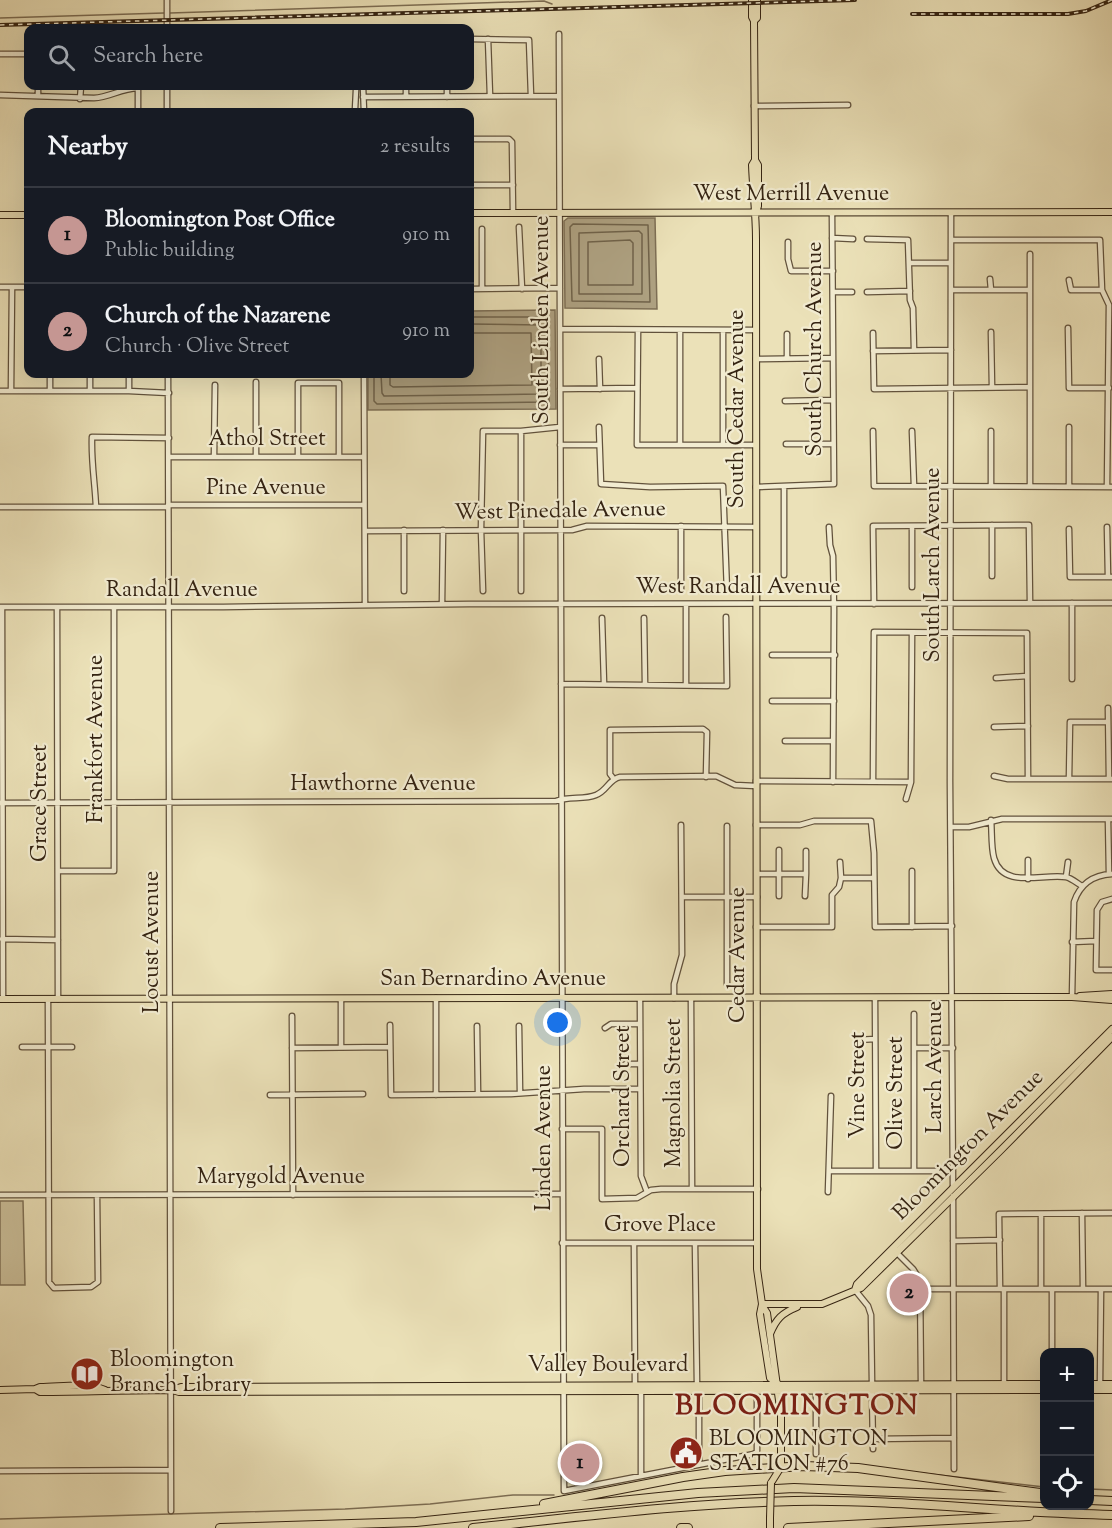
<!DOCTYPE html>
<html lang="en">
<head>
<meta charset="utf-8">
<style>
	body { margin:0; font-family:"Sorts Mill Goudy",serif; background:#242831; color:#f1f3f6 }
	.controls { position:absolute; right:18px; bottom:18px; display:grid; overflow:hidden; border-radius:12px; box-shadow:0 6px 24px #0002 }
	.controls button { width:54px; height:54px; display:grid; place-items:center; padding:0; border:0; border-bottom:2px solid #363941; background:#171b24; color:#f1f3f6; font:30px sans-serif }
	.you { position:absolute; left:558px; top:1023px; width:21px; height:21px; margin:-15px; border:4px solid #fff; border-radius:50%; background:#1a73e8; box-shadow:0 0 0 9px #1a73e833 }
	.badge { display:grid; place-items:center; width:39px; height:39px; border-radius:50%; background:#c59692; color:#111; font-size:20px; font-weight:700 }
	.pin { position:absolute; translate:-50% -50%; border:3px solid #fff; box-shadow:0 2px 6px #0006 }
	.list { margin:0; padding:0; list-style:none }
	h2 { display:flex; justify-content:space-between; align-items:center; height:78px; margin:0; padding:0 24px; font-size:26px }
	h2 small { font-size:20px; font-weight:400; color:#9ea1a6 }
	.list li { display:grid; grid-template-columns:39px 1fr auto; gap:18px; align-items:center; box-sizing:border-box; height:96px; padding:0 24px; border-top:2px solid #363941 }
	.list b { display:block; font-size:22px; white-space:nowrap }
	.list p { margin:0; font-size:20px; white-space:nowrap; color:#9ea1a6 }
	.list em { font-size:20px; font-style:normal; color:#9ea1a6 }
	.icon { flex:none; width:33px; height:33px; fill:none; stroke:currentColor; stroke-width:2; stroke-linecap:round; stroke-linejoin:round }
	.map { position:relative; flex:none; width:1112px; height:1528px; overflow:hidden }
	.search { position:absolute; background:#171b24; box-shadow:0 6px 24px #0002; left:24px; top:24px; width:450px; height:66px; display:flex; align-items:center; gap:15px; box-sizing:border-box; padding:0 21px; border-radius:12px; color:#9ea1a6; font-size:22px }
	.panel { position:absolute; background:#171b24; box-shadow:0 6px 24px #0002; left:24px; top:108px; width:450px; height:270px; border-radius:12px }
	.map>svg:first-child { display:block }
	.green { fill:#ccc19c; stroke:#807257; stroke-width:1.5 }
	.water { fill:#ada080; stroke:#7d6e54; stroke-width:1.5 }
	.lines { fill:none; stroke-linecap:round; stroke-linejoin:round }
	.shore { stroke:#706249; stroke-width:1.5 }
	.stream { stroke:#7d6e54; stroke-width:1.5 }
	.minor-casing { stroke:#62523c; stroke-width:7 }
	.major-casing { stroke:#342312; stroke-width:8 }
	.highway-casing { stroke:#342312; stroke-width:10 }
	.minor { stroke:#f2ecd1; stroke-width:4.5 }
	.major { stroke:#ebe1b8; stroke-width:6 }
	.highway { stroke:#ebe1b8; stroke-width:8 }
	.rail-casing { stroke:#342312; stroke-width:4 }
	.rail { stroke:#f2ecd1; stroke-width:1.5; stroke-dasharray:4.5; stroke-linecap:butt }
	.major-bridge-casing { stroke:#342312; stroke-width:8; stroke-linecap:butt }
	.major-bridge { stroke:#ebe1b8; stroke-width:6 }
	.labels { text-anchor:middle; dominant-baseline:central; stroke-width:4.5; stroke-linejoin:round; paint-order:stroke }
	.street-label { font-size:22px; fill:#342312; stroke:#f2ecd1 }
	.poi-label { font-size:22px; fill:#342312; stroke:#f2ecd1; text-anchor:start }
	.district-label { font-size:28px; font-weight:bold; letter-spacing:1.5px; fill:#7a1f14; stroke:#f2ecd1 }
</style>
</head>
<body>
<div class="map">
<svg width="1112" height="1528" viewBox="0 0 1112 1528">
	<rect width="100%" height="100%" fill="#ebe1b8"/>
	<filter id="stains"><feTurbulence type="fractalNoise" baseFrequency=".00333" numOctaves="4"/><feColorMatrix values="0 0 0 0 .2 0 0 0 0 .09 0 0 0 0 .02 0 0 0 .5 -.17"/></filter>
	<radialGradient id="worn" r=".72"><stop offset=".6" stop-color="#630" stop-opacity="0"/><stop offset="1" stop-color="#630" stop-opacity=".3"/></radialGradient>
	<path class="green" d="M0 1201H23L25 1285H0Z"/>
	<path class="water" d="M568 218H655L657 309 565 308 564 221Z
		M555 310 556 409 368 410V374H470V311Z"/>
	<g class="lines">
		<path class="shore" d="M573 224 648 225 650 302 572 301 570 227Z
			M639 231 642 234V294H579V233Z
			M630 240 633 243V285H588V242Z
			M374 374V401L377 404 549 402 548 317H470
			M381 374 382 393 384 396 541 394V325L470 324
			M390 374V385L393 387 532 385 531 333H470"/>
		<path class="stream" d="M170 13 544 1 552 4
			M0 18 164 13
			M904 1471 1044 1487
			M1090 1489 1112 1490
			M0 1519 345 1509 430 1504 513 1495H554"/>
		<g class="minor-casing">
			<path id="minor" d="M167 0V28
				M559 34 564 1491 754 1454 757 1451V1399
				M470 39 529 40 531 96
				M488 39 490 96
				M0 54H28
				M38 86V95
				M167 86V112
				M363 86 364 112
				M406 86V97
				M447 86V97
				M138 88V112
				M0 95 94 98C110 97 120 89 138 88
				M363 97 559 96
				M80 99 81 86
				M754 106 848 105
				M352 112 355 110 356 90
				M470 139H509L512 142 513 213
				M470 185H513
				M951 213 950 782 953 1188
				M519 227 522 289
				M482 229V289
				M832 238 853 239
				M867 239 908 240 910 300 913 308 914 350
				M951 240H1100L1102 290 1109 305 1107 487
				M788 242V259L791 271H833
				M1030 254V486
				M909 263H951
				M990 279 991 290
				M1069 280 1071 290H1102
				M0 287H28
				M470 289 560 288
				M951 290H1030
				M833 292H852
				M867 292 910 291
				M1068 328 1069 388H1109
				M560 329 756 330
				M638 330 637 445H756
				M991 332 992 387
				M873 333 874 389 1030 387
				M787 334V358
				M873 351 951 350
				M599 359 600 389
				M756 359 833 358
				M90 374V391
				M168 374 171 1511
				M364 374 365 605
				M560 389 637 388
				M0 391H129L169 393
				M11 391 12 287
				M50 391V374
				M129 391V374
				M785 401 833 400
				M599 427 601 484 650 487 723 486 727 591
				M873 431 874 486 1112 487
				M912 431 914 486
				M991 431V486
				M786 444H833
				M560 445H599
				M680 445V331
				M723 445V330
				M298 456V383H339V456
				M169 457H364
				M214 457 215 385
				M256 457V382
				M756 487 834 484 832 213
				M1069 487V427
				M168 505H364
				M0 507H168
				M96 507C95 483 91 461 92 437L169 438
				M681 526V590
				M912 526V587
				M829 527 830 545 833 556 834 610 833 782
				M1107 527 1108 577
				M1069 529 1070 577H1112
				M404 530V591
				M366 531 572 530 587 526 756 527
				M784 575V487
				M992 576V525
				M483 591 481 530 483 431H521L560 427
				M521 591V431
				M442 604 443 530
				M874 604 873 526 1029 525 1030 603
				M686 605V685
				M0 607H223L469 604 1112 603
				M2 607 3 999
				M57 607 58 999
				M602 618 604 684
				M644 618 645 684
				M772 655H835
				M996 678 1027 676
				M1072 679V603
				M561 684 727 686 726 617
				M772 701H834
				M1108 708 1109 779
				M994 727 1028 726
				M785 741H833
				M994 776 1008 779H1112
				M613 778 610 774V730L703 729 707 732 706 777
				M1069 779 1070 722H1108
				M756 781 911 782
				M873 781 874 632 1027 633 1028 779
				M906 799 911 782 912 633
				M0 803 556 801C569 796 584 800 596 795 607 791 609 779 620 777L716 776 735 785 756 786
				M1108 819 1109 874
				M991 820C992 832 991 847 994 858 1003 890 1043 873 1066 877 1071 878 1077 883 1082 886
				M756 825H800L814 821H871L874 853 875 927 952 926
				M952 827H969L1002 819H1112
				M779 850V896
				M1028 860V879
				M58 871H114V607
				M757 874H806V851
				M1066 877 1068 862
				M841 878H874
				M805 896 806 874
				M682 897H757
				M1112 899 1102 902 1097 910 1096 970H1112
				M756 927H832V895L839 887 841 878 840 862
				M912 927V871
				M2 939 58 940
				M1072 942 1096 941
				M727 984V826
				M1072 997 1074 902C1080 884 1093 875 1112 874
				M640 998 641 1176 647 1192
				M674 998V984L682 955 681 825
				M691 998 692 1189
				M875 998 876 1171
				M48 999 49 1282 54 1288 91 1287 98 1282 97 1195
				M341 999V1047
				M914 1014V1171
				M292 1016 293 1195
				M390 1025 391 1095 511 1094 584 1089H640
				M477 1026 478 1094
				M519 1026 520 1093
				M605 1028 611 1024H640
				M857 1040 875 1039
				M22 1047H72
				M292 1048 390 1047
				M914 1048H953
				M620 1067 626 1064H640
				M270 1095 363 1094
				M436 1095V998
				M562 1129H602V1199L637 1198 651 1190 661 1189H758
				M829 1171H953
				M828 1192 831 1096
				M0 1195 562 1194
				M953 1196 954 1469
				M1082 1213 1083 1289
				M1041 1214V1289
				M953 1241 1000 1240
				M562 1243H757
				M634 1243 635 1384
				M695 1243 697 1384
				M896 1252 913 1269 920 1280 921 1384
				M921 1289H1112
				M1000 1289 999 1214 1112 1213
				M1004 1289V1384
				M1052 1289V1352
				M855 1290 868 1306 871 1315 872 1383
				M1100 1384 1101 1289
				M816 1390V1454
				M872 1390 873 1449
				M699 1391V1464
				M873 1439 954 1438
				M0 1471 170 1470
				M641 1476V1391"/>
		</g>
		<g class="major-casing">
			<path id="major" d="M752 0V17L754 21 755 160 752 165C753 191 756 214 756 239L757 1269 762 1304 760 1314 770 1378 777 1383
				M754 21 757 18V0
				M755 160 758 165V206L756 212
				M470 213 1112 212
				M0 215H28
				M1080 996 1112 994
				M0 999 1072 997 1112 1000
				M855 1290 857 1284 1112 1029
				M762 1304H822L861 1288 1000 1151 1112 1037
				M762 1305 767 1313 781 1415V1467L771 1483
				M770 1334C776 1319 782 1313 797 1307
				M1090 1384H1112
				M35 1389 40 1387C61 1387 86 1382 105 1390
				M0 1390 35 1389 40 1392C84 1392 127 1390 172 1390L179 1392 1044 1390
				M172 1390 181 1387 1044 1384
				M1090 1390H1112
				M770 1518V1528"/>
		</g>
		<g class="highway-casing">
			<path id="highway" d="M1090 1500 1112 1501
				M544 1504 683 1477 725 1471 804 1466 858 1468 1040 1493
				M220 1528 416 1522 698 1493 794 1488 1044 1498
				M473 1528C579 1517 688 1503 794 1501 900 1499 1006 1513 1112 1515
				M681 1528H688
				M788 1528 1029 1516"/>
		</g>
		<use href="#minor" class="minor"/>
		<use href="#major" class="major"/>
		<use href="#highway" class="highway"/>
		<g class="rail-casing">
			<path id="rail" d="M912 14H1068L1086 11 1112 0
				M0 25 855 0"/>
		</g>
		<use href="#rail" class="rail"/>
		<g class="major-bridge-casing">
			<path id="major-bridge" d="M770 1518 771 1483"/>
		</g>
		<use href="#major-bridge" class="major-bridge"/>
	</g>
	<defs>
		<g id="library-disc" transform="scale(1.725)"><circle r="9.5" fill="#8f2418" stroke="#f2ecd1"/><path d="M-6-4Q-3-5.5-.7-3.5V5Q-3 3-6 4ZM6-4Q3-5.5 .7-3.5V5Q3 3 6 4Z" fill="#fff"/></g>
		<g id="civic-disc" transform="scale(1.725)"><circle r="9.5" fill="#8f2418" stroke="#f2ecd1"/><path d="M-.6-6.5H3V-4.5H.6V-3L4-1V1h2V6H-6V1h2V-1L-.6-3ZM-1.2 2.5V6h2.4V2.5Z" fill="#fff"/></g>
	</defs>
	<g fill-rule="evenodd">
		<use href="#library-disc" x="87" y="1374"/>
		<use href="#civic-disc" x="686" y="1453"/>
	</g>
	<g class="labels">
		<g class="street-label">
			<text x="791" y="195">West Merrill Avenue</text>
			<text transform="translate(543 320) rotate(-90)">South Linden Avenue</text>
			<text transform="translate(816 349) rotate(-90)">South Church Avenue</text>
			<text transform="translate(738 409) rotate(-90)">South Cedar Avenue</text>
			<text x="267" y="440">Athol Street</text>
			<text x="266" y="489">Pine Avenue</text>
			<text transform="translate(560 512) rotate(-1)">West Pinedale Avenue</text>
			<text transform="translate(934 565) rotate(-90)">South Larch Avenue</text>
			<text x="738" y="588">West Randall Avenue</text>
			<text x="182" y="591">Randall Avenue</text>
			<text transform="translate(97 739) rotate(-90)">Frankfort Avenue</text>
			<text x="383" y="785">Hawthorne Avenue</text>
			<text transform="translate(41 803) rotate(-90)">Grace Street</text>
			<text transform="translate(153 942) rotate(-90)">Locust Avenue</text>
			<text transform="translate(739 955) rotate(-90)">Cedar Avenue</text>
			<text x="493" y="980">San Bernardino Avenue</text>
			<text transform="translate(936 1067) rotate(-90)">Larch Avenue</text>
			<text transform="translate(859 1085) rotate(-90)">Vine Street</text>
			<text transform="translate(675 1093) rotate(-90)">Magnolia Street</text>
			<text transform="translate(897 1093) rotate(-90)">Olive Street</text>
			<text transform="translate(624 1096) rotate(-90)">Orchard Street</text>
			<text transform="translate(545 1138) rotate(-90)">Linden Avenue</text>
			<text transform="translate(969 1146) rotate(-45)">Bloomington Avenue</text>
			<text x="281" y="1178">Marygold Avenue</text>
			<text x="660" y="1226">Grove Place</text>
			<text x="608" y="1366">Valley Boulevard</text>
		</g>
		<g class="poi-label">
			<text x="110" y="1361">Bloomington<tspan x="110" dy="25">Branch Library</tspan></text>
			<text x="709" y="1440">BLOOMINGTON<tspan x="709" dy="25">STATION #76</tspan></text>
		</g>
		<g class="district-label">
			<text x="797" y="1407">BLOOMINGTON</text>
		</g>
	</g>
	<rect width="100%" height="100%" filter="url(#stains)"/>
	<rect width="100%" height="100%" fill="url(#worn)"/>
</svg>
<div class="controls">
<button>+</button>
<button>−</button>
<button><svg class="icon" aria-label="locate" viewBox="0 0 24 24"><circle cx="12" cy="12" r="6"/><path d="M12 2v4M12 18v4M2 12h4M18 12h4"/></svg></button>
</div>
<div class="you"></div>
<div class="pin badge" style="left:580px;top:1463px">1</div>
<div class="pin badge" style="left:909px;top:1293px">2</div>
<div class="search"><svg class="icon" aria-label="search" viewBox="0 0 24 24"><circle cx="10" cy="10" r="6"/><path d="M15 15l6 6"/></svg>Search here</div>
<section class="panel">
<h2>Nearby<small>2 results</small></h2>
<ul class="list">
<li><span class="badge">1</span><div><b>Bloomington Post Office</b><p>Public building</p></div><em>910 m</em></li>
<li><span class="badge">2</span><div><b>Church of the Nazarene</b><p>Church · Olive Street</p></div><em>910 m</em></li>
</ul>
</section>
</div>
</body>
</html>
